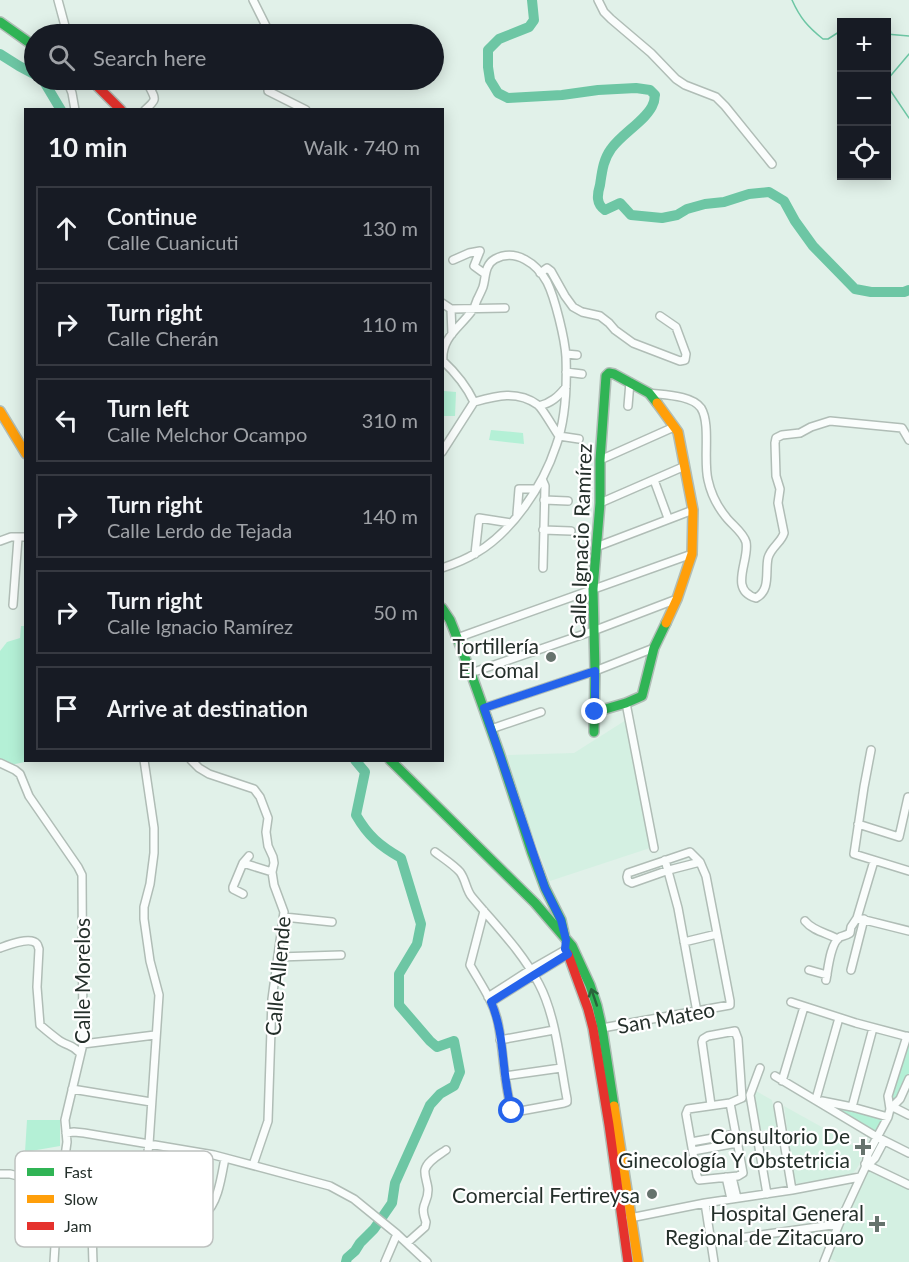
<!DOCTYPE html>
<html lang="en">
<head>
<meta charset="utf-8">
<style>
	body { margin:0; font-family:Lato,sans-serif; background:#242831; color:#f1f3f6 }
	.controls { position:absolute; right:18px; top:18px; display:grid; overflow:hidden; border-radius:0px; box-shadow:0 3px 15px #0003 }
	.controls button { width:54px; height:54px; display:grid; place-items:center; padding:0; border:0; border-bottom:2px solid #363941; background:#171b24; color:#f1f3f6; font:30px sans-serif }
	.stop { position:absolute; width:18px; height:18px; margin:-14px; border:4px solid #2563eb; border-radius:50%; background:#fff }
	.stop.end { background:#2563eb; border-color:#fff; box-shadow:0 2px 6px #0008 }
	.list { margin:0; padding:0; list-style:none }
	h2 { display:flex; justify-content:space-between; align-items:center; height:78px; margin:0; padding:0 24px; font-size:26px }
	h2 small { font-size:20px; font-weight:400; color:#9ea1a6 }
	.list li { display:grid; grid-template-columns:39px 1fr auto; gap:18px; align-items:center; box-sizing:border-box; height:84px; margin:0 12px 12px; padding:0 12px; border:2px solid #363941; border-radius:0px }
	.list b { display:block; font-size:22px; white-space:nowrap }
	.list p { margin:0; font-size:20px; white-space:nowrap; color:#9ea1a6 }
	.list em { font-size:20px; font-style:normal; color:#9ea1a6 }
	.icon { flex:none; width:33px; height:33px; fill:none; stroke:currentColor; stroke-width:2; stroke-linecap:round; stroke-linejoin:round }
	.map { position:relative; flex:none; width:909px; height:1262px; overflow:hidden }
	.search { position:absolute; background:#171b24; box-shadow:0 3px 15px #0003; left:24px; top:24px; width:420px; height:66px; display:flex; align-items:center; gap:15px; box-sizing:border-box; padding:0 21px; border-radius:33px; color:#9ea1a6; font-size:22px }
	.panel { position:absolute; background:#171b24; box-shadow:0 3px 15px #0003; left:24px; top:108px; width:420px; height:654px; border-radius:0px }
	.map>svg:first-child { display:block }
	.built { fill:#d4f0e2 }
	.green { fill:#b4f0d6 }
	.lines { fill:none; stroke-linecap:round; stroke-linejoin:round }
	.stream { stroke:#6dc6a4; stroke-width:1.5 }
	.river { stroke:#6dc6a4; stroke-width:10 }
	.street-casing { stroke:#b0bdb6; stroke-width:10 }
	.fast-casing { stroke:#b0bdb6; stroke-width:12 }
	.slow-casing { stroke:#b0bdb6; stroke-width:12 }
	.jam-casing { stroke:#b0bdb6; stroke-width:12 }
	.street { stroke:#fafdfc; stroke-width:7 }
	.fast { stroke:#30b455; stroke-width:9 }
	.slow { stroke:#ff9f0a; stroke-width:9 }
	.jam { stroke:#e5322d; stroke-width:9 }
	.oneway { stroke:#29643b }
	.route { stroke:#2563eb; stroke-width:8 }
	.poi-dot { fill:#66736d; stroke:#fff; stroke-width:2 }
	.labels { text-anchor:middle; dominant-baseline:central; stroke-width:4.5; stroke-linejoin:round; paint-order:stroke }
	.street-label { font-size:21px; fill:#242f2a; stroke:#fff }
	.poi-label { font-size:21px; fill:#242f2a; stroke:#fff; text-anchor:end }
	.key { fill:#fff; stroke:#bdc1bf; stroke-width:1.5 }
	.key-label { font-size:16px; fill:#242f2a }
</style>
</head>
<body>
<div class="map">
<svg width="909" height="1262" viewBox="0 0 909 1262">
	<rect width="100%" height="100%" fill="#e1f1e9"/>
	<path class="built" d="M626 720 650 848 550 881 526 818 507 755 574 753Z
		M756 1091 772 1100 777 1128 761 1130 754 1094Z
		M784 1106 836 1135 863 1152 859 1165 852 1175 795 1184Z
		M869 1171 909 1190V1262H837L828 1258Z"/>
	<path class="green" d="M444 391 456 392 455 416H443Z
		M491 430 523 433 524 444 489 440Z
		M21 626H25L26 760 29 761 11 765 0 760V651L7 642 20 638Z
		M909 1041V1073L896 1100 891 1102 890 1096Z
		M822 1103 883 1118 875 1134Z
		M27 1120H60V1146L25 1152Z"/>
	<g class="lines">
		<path class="stream" d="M792 0C800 18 808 27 823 39H828L842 30
			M886 34 909 36
			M909 54 887 80 888 87 909 118"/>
		<path class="river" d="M532 0 534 20 529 27 499 39 488 50V67L490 80 498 93 508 98 562 95 598 90 636 88 650 90 655 95C654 98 655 101 653 104 648 119 621 134 611 149 603 160 602 172 600 185 597 195 596 204 605 210L620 203 631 215 662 218 677 215 687 209 705 204 724 202 749 194 769 192 784 201 795 221 813 246 855 289 871 292H904L909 290
			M0 54 19 66 34 74
			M43 80 61 110
			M346 1262 347 1258 355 1251 360 1243 374 1229 392 1203 395 1183 430 1105 440 1094 454 1086 460 1072 454 1041 437 1047 430 1041 399 1005V974L417 944 421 924 401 858C380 846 368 836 356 815L365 772 355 760"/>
		<g class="street-casing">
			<path id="street" d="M58 0 65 26 69 34
				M253 0 270 34
				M598 0 604 12 611 19 651 53 676 79 685 85 716 97 725 106 772 164
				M60 34 65 26
				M67 80 72 93 75 110
				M269 80 268 91 306 110
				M145 110C157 99 156 100 149 86
				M480 251 474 266 485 274
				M453 260 469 253 480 251
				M540 273 547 268 551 271 565 296 573 307 582 312 600 316 609 323 615 330 633 343 680 361 685 360 686 354 676 327 660 316
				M442 303 451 309 505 308
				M451 309 452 334
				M566 354 577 355
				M442 360C456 373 466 385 474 402
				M566 372 582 374
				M649 393C664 395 692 395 701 408 711 424 703 460 708 480 711 494 717 506 726 517 732 525 743 532 746 542 750 560 728 590 756 598 771 590 765 572 768 558 771 547 781 543 784 533L778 503 780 489 776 476 775 443 776 438 782 435 800 433 811 427 830 421 902 428 909 440
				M539 406C551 403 558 397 566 387
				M628 406 630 382
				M559 436 579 439
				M442 452 474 402C496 396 517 390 538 405 543 409 554 429 559 436
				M600 460 674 427
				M542 479 545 486 543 568
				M654 480 668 518
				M544 500 568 501
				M600 503 685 466
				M517 514 519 489H536
				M543 530 571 531
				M0 541 11 537H26
				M596 547 693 510
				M475 554 479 518 511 523
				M442 568C454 564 465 560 476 553 512 532 543 486 556 446 566 419 567 386 566 357 565 339 555 298 547 282 537 264 516 248 495 259 484 265 486 278 483 287 481 292 479 296 477 300 476 304 474 308 471 312 459 328 441 338 443 361
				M13 605 18 538
				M457 638 692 554
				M471 673 593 631 677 599
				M626 703 654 848
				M484 708 595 671 654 648
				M491 729 541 712
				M871 750 864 787 854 854 909 871
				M191 760 199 768 209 774 254 789 260 797 268 818 266 832 268 846 273 857 274 863 272 872 274 885 284 912 272 999 268 1121 253 1165
				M0 763 15 770 20 774 29 796 78 867 82 875 83 1044 65 1120 67 1142 57 1213 54 1262
				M858 824 899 837 908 797
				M435 852C443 858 454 865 460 872 466 880 466 890 472 897 496 926 521 950 539 984 556 1016 560 1063 567 1099V1102L564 1103 515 1112 512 1111C503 1082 504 1052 498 1023 494 1002 480 983 470 965L484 911
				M665 860 678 908 697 1012
				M243 863 272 872
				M243 894 233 889V887L243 863 249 856
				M284 917 332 922
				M857 918 909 931
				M805 921C813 931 827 933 838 939
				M684 942 717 934
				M0 948C8 945 31 936 37 944 38 945 38 947 39 949L37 987 40 1025C47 1031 53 1036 60 1041 70 1047 71 1044 80 1053
				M278 957 341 955
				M809 970 827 975
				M851 970 864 919
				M826 980C828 970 830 943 840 937 843 936 847 935 850 933L851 927 857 918 874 861
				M488 997 530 970 572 946
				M491 1002 534 975 570 953
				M791 1002 856 1023 909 1037
				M602 1028 730 1005V1001L706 876 700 862 690 852 628 873 627 877 628 881 632 883 669 870 700 862
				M500 1040 554 1030
				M83 1044 155 1035
				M760 1068 750 1095 767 1194
				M505 1076 561 1068
				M775 1076 877 1137 909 1153
				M782 1081 804 1007
				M72 1089 151 1102
				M816 1099 839 1018
				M822 1101 852 1107 888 1117
				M711 1105 702 1042 703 1039 708 1036 735 1031 738 1039 742 1098 730 1103 688 1109 686 1114 697 1176 699 1180 738 1176 743 1173 730 1103
				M778 1106 792 1190
				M891 1106 909 1115
				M852 1107 873 1028
				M890 1109 900 1099 909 1079
				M66 1133 74 1132 84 1133 214 1155 330 1186 354 1199 397 1234 427 1262
				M691 1142 736 1134
				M693 1151 737 1143
				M865 1164 909 1185
				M867 1166 875 1158 884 1141
				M0 1174H10L34 1180 62 1175
				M726 1177 731 1199
				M732 1177 737 1198
				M705 1203 714 1262
				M57 1213 176 1221C186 1219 196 1218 205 1213 218 1205 222 1173 225 1158
				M85 1215C94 1231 92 1245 93 1262
				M630 1218 705 1203 792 1190 860 1177
				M139 1219 149 1144 159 995 150 961 144 919V907L150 884 154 853V828L144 760
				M711 1242 839 1224
				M407 1243 425 1227 426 1222C419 1203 428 1205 428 1190 428 1184 424 1176 425 1170 427 1161 439 1155 446 1150
				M385 1262 397 1234
				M824 1262 839 1224 865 1168 868 1154 888 1117 890 1109 888 1096 907 1036"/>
		</g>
		<g class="fast-casing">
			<path id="fast" d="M0 22 34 46
				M442 608 450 620 471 673 500 755 532 853 545 888 561 920 565 938
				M595 712 626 703 642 696 654 648 666 623
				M594 732 595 671 593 589 600 503V460L606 376 609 373 614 374 649 393 657 403
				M390 760 535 903 572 946 590 985 597 1006 602 1028 614 1106"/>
		</g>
		<g class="slow-casing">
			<path id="slow" d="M657 403 678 432 693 510 692 554 677 599 666 623
				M0 411 26 454
				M614 1106 638 1262"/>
		</g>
		<g class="jam-casing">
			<path id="jam" d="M91 80 121 110
				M568 954 588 1009 593 1028 609 1125 628 1262"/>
		</g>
		<use href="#street" class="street"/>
		<use href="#fast" class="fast"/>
		<use href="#slow" class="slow"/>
		<use href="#jam" class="jam"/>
	</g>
	<defs><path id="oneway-shaft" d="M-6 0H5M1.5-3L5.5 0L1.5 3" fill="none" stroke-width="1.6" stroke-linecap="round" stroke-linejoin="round" transform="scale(1.5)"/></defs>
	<use class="oneway" href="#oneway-shaft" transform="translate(594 997) rotate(-109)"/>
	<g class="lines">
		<path class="route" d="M512 1111C501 1076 506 1036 491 1002L534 975 568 954 565 949 566 940 561 920 545 888 484 708 595 671V712"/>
	</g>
	<g class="poi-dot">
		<circle cx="551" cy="657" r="6"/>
		<path d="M860 1138h6v6h6v6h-6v6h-6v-6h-6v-6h6z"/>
		<circle cx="652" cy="1194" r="6"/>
		<path d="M874 1215h6v6h6v6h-6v6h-6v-6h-6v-6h6z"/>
	</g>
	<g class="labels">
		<g class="street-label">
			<text transform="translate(580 541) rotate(-88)">Calle Ignacio Ramírez</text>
			<text transform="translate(277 976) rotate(-85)">Calle Allende</text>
			<text transform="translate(81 981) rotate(-90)">Calle Morelos</text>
			<text transform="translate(666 1017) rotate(-10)">San Mateo</text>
		</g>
		<g class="poi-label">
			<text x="539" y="645">Tortillería<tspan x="539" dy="24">El Comal</tspan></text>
			<text x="850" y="1135">Consultorio De<tspan x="850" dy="24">Ginecología Y Obstetricia</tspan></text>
			<text x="640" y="1194">Comercial Fertireysa</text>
			<text x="864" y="1212">Hospital General<tspan x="864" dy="24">Regional de Zitacuaro</tspan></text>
		</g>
	</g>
	<rect x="15" y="1151" width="198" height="96" rx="9" class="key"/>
	<rect x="27" y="1168" width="27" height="8" fill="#30b455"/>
	<rect x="27" y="1195" width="27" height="8" fill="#ff9f0a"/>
	<rect x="27" y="1222" width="27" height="8" fill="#e5322d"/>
	<g class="key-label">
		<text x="64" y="1178">Fast</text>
		<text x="64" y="1205">Slow</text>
		<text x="64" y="1232">Jam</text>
	</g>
</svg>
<div class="controls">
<button>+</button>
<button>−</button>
<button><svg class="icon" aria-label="locate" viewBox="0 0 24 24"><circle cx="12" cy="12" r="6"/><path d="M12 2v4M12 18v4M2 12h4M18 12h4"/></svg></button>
</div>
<div class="stop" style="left:512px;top:1111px"></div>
<div class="stop end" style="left:595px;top:712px"></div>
<div class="search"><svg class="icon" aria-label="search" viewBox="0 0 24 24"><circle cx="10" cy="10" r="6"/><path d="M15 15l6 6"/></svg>Search here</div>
<section class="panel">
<h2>10 min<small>Walk · 740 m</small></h2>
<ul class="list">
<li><svg class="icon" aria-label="ahead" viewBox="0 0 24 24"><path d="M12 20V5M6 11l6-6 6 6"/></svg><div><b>Continue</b><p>Calle Cuanicuti</p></div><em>130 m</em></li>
<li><svg class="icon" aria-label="right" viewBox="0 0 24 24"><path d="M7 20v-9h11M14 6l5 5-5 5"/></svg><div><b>Turn right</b><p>Calle Cherán</p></div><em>110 m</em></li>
<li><svg class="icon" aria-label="left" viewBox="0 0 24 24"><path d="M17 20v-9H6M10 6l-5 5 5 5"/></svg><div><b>Turn left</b><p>Calle Melchor Ocampo</p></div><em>310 m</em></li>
<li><svg class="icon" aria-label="right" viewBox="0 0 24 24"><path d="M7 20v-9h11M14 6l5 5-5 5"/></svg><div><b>Turn right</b><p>Calle Lerdo de Tejada</p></div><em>140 m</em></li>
<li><svg class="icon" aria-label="right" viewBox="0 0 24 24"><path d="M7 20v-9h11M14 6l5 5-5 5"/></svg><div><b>Turn right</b><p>Calle Ignacio Ramírez</p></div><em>50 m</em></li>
<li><svg class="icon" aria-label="arrive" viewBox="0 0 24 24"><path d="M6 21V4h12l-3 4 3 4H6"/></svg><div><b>Arrive at destination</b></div></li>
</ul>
</section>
</div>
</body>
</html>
